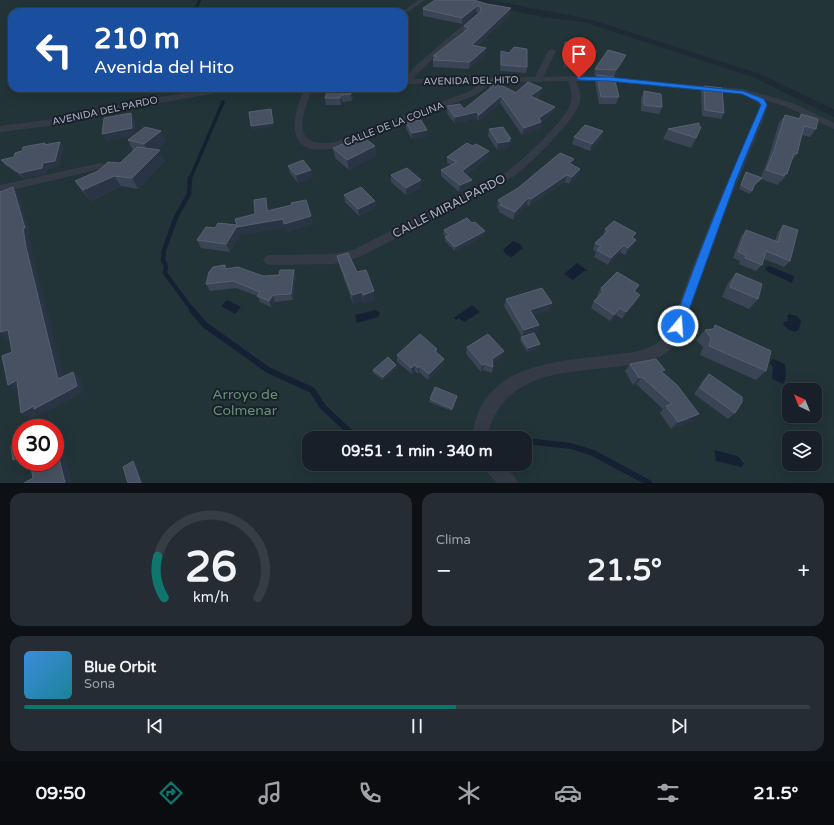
<!DOCTYPE html>
<html lang="es">
<meta charset="utf-8">
<style>
body{margin:0;font-family:"Varela Round",sans-serif;background:#252c34;color:#f1f3f6;height:100vh;display:flex;flex-direction:column;font-size:15px;white-space:nowrap}
*{box-sizing:border-box;margin:0}
p{font-size:13px;color:#9fa2a8}
.icon{flex:none;width:22px;height:22px;fill:none;stroke:currentColor;stroke-width:2;stroke-linecap:round;stroke-linejoin:round}
.map{position:relative;height:483px;overflow:hidden}
.side{display:flex;flex-direction:column;gap:10px;padding:10px;background:#0d1116;flex:1}
.side>*{flex:none}
.guide{position:absolute;left:8px;top:8px;width:400px;height:84px;border-radius:12px;box-shadow:0 4px 16px #0002,0 0 0 1px #363d45;background:#1a4fa0;color:#fff;overflow:hidden}
.needle{width:26px;rotate:317deg}
.fabs{position:absolute;left:782px;top:383px;display:grid;gap:8px}
.fabs a{display:grid;place-items:center;width:40px;height:40px;border-radius:8px;background:#181f28;box-shadow:0 4px 16px #0002,0 0 0 1px #363d45;font-size:20px}
.speed{position:absolute;left:12px;top:419px;display:flex;gap:8px;font-size:20px;font-weight:700;text-align:center}
.speed>*{display:grid;place-content:center;width:52px;height:52px;border-radius:50%;background:#181f28;box-shadow:0 4px 16px #0002,0 0 0 1px #363d45;line-height:1}
.speed .limit{border:6px solid #d22;background:#fff;color:#111}
.pin{position:absolute;display:grid;place-items:center;width:34px;height:34px;color:#fff;margin:-41px -17px;border-radius:50% 50% 50% 0;rotate:-45deg;box-shadow:0 0 4px #0007}
.pin .icon{rotate:45deg}
.me{position:absolute;width:44px;margin:-22px;rotate:18deg;stroke-linejoin:round;filter:drop-shadow(0 0 3px #0008)}
.turn{display:flex;align-items:center;gap:14px;height:84px;padding:0 20px;font-size:18px}
.turn .icon{width:52px;height:52px;stroke-width:2.5}
.turn b{display:block;font-size:28px;line-height:34px}
.big{font-size:30px;font-weight:700;line-height:1.1}
.side .card{flex:1;display:flex;flex-direction:column;justify-content:center;gap:6px;min-width:0;padding:0 14px;border-radius:12px;background:#252c34}
.side .dial{align-items:center;gap:0}
.dial svg{height:104px;overflow:visible;fill:none;stroke:#363d45;stroke-width:7;stroke-linecap:round;text-anchor:middle}
.dial text{fill:#f1f3f6;stroke:none}
.song{display:flex;align-items:center;gap:12px}
.cover{width:48px;height:48px;border-radius:6px;background:linear-gradient(135deg,hsl(210 70% 55%),hsl(190 70% 35%))}
.played{height:4px;border-radius:2px;background:linear-gradient(90deg,#0f766e 55%,#363d45 55%)}
.keys{display:flex;justify-content:space-around;direction:ltr}
.heat{display:flex;justify-content:space-between;align-items:center;font-size:22px;direction:ltr}
.side .tiles{flex:1;display:grid;gap:10px;grid-template-columns:1fr 1fr}
.card:last-child{grid-column:span 2}
.trip{position:absolute;left:302px;top:431px;width:230px;height:40px;border-radius:12px;background:#181f28;box-shadow:0 4px 16px #0002,0 0 0 1px #363d45;font-weight:700;line-height:40px;text-align:center}
.tabs{display:flex;height:64px;justify-content:space-around;align-items:center;background:#0a0c10;color:#9fa2a8}
.tabs .icon{width:28px;height:28px}
.tabs .selected{color:#0f766e}
.tabs b{font-size:18px;color:#f1f3f6}
.map>svg:first-child{display:block}
.green{fill:#223437;fill-rule:evenodd}
.water{fill:#152033}
.lines{fill:none;stroke-linecap:round;stroke-linejoin:round}
.stream-far3{stroke:#152033;stroke-width:2.5}
.stream-far2{stroke:#152033;stroke-width:3.5}
.stream-far1{stroke:#152033;stroke-width:4.5}
.stream{stroke:#152033;stroke-width:6}
.minor{fill:#343b47;fill-rule:evenodd}
.wall{fill:#3b4455}
.shaded-wall{fill:#2b3444}
.building{fill:#475161;stroke:#576071}
.route{fill:#1a73e8;stroke:#114b97}
.labels{text-anchor:middle;dominant-baseline:central;stroke-width:4;stroke-linejoin:round;paint-order:stroke}
.far-street-label{font-size:10px;fill:#aeb5c4;stroke:#19202b}
.street-label{font-size:12px;fill:#aeb5c4;stroke:#19202b}
.near-park-label{font-size:14px;fill:#669373;stroke:#19202b}
</style>
<div class="map">
<svg width="834" height="483" viewBox="0 0 834 483">
<rect width="100%" height="100%" fill="#202936"/>
<path class="green" d="M0 0H472L492 6 542 17 583 22 753 77 834 117V483H0ZM12 12H404V88H12ZM789 390H815V416H789ZM21 428H55V462H21ZM309 438H525V464H309ZM789 438H815V464H789Z
M490 0H834V109L757 73 589 19Z"/>
<path class="water" d="M513 241 520 244 523 248 512 257 507 255 503 250Z
M577 263 588 271H584L573 280 564 274Z
M769 266 794 276 792 283 768 272 765 268Z
M227 300 241 307 235 314 221 306Z
M472 305 480 312 464 322 459 318 456 320 454 318Z
M376 310 380 313 378 317 357 323 355 315Z
M789 314 797 316 801 321 799 329 795 332 789 330 783 324 784 322 788 321 787 316Z
M773 359 785 364 786 377 783 384 772 379 773 367 770 363Z
M714 450 738 456 744 464 741 467 716 461Z"/>
<g class="lines">
<path class="stream-far3" d="M194 12 200 0"/>
<path class="stream-far2" d="M190 179 223 102"/>
<path class="stream-far1" d="M190 178 189 194 176 217 164 250 163 260 166 266 165 273 193 311"/>
<path class="stream" d="M192 310 205 325 268 370 312 390 323 407 351 433 367 438
M525 441 571 446 593 453 649 483"/>
<path class="minor" d="M418 0H425L404 15V12H402Z
M475 15 477 16V18L420 71 415 76V79L535 77 548 51 552 49 556 51 543 77 576 76 590 50 594 48 598 50 584 76 743 89 793 103 834 123V129L787 107 765 100 768 105 764 118C752 149 738 179 726 210 716 237 707 263 697 290 689 311 686 337 667 352 658 359 645 362 633 364 590 373 534 366 503 403 494 414 490 424 488 438H472C480 364 553 362 610 355 625 353 644 352 657 343 663 338 668 331 672 324 677 314 679 303 683 293 690 272 699 251 707 231 723 188 744 148 760 105L755 100 742 94 591 80 576 81C578 87 582 94 580 102 577 118 528 167 513 177L360 257 333 264 269 265 265 263 263 260 265 257 269 255 333 254 353 250 505 173C520 163 568 118 571 102 573 95 570 88 568 81L491 83 476 95 340 147C287 160 288 125 305 88H313C301 116 290 149 335 142L470 91 481 83 404 84V80H407V76L414 67Z
M218 88H238L234 90 159 103 63 124 0 132V126L63 118 159 97Z
M100 163 104 164 105 166 104 168 0 193V185Z
M482 464H503L515 477 518 483H497L485 470Z"/>
</g>
<path class="wall" d="M474 0 510 14 477 46 485 54 469 69 433 67V56L463 32 464 26 479 12H476L462 24 423 16V8Z
M565 42 577 60 564 69 563 49Z
M501 51 527 67 526 73 500 71Z
M626 55 624 61 614 77 619 97 616 104H599L595 82 597 76 594 75 595 69Z
M490 80 514 93 541 94 536 98 555 107 553 113 541 122 540 128 522 135 500 103 478 121 477 118 454 123 447 113V106L464 109 490 88 489 87Z
M704 86 724 113 721 119 702 116 701 92Z
M354 88 352 101 342 102 341 105H326L325 98Z
M644 91 662 107 659 114 641 111V98Z
M801 114 816 129 810 137 802 135 797 154 791 162 787 174 781 182 780 181 778 185 761 179 754 187 752 191 750 194 739 189 744 176 746 172 761 177 768 159 779 123 785 115 798 119Z
M135 119V135L161 131 166 141 155 150 165 161 138 189 121 186 91 201 82 191 75 181 120 163 133 151 128 140 135 135 106 141Z
M406 122 427 130V137L412 139 406 129Z
M699 126 696 138 691 148 663 139 668 129Z
M489 129 511 139 510 146H509L508 148 497 150 488 136Z
M603 131 601 138 590 151 572 144 574 137Z
M60 142 63 147 59 166 47 169 46 173 24 178 5 165 1 160 14 157 22 151 46 145Z
M375 146 376 156 349 170 335 158 333 148Z
M447 157H488L466 175 471 186 459 192 441 176V170L451 165 447 163Z
M574 159 572 165 580 169 578 176 569 184 565 182 529 206 527 205 513 220 499 212V209L497 208 498 200Z
M288 166 313 177 298 183 290 173Z
M391 175 421 188 406 195 391 182Z
M344 195 375 201 376 208 359 216 345 202Z
M268 206 269 211 313 224 287 232 285 227 240 235V234L230 252 201 248 197 240 215 228 237 225Z
M783 225 790 261 784 267 764 259 762 265 756 271 739 264 740 261 733 258 741 236 746 230 775 241 778 232Z
M605 229 636 233 633 238 636 240 632 247 625 255 620 252 608 265 594 257 596 252 593 250 595 243 603 236Z
M444 230 485 235 455 251 445 241V237H446L443 234Z
M337 256 357 272 375 300 364 303 363 301 353 304 339 265Z
M225 265 227 269 263 276H296L293 300 275 302 271 307 260 302 258 296 236 288 210 291 206 284Z
M736 273 758 299 749 309 722 297 728 283Z
M639 285 635 292 636 302 622 319 616 315 610 321 591 308 594 301 598 297 597 295 601 288Z
M506 299 552 303 549 310 533 315 539 325 537 332 534 333 540 344 539 348 527 352 520 340 522 337 504 306Z
M715 325 766 371 756 380 700 355 703 347 696 340 705 330H712Z
M467 347 504 351 502 357 493 363V367L492 373 483 370 481 372 466 354Z
M437 349V353L444 359 443 365 428 380 419 372 418 374 415 371 412 374 397 362V355Z
M630 364 663 373 692 421 671 429 660 413 663 409 636 384 633 385 625 371Z
M396 365 397 368 383 380 373 373V370Z
M709 374 735 413 728 419 694 394 703 380Z
M457 396V399L452 411 429 402 430 399Z"/>
<path class="shaded-wall" d="M477 6 476 12 462 24V18Z
M511 8 510 14 471 51 472 45Z
M486 48 485 54 469 69 470 62Z
M579 52 577 60 564 69 566 62Z
M626 55 624 61 614 77 616 70Z
M352 88H354L352 101 351 94Z
M542 88 541 94 529 102 530 96Z
M341 95 342 102 341 105 340 98Z
M501 96 500 103 478 121 479 115Z
M555 107 553 113 541 122 540 128 522 135 524 128 539 118Z
M271 109 274 126 252 130 251 126Z
M477 112V118L454 123 455 117Z
M131 113 135 119V135L106 141 102 134Z
M427 130V137L412 139V133Z
M161 131 166 141 149 154 144 144Z
M603 131 601 138 590 151 592 144Z
M508 139H511L510 146H509L508 148 497 150 498 143Z
M60 142 63 147 59 166 47 169 46 173 24 178 20 173 43 163Z
M375 146 376 156 349 170 347 160Z
M160 150 165 161 138 189 132 178Z
M489 151 488 157 462 178V171Z
M574 159 572 166 569 163Z
M580 169 578 176 569 184 572 177Z
M311 170 313 177 298 183 296 175Z
M567 175 565 182 529 206 531 199Z
M114 176 121 186 91 201 83 190Z
M762 178 752 188 754 185Z
M421 180V188L406 195V188Z
M472 180 471 186 459 192 460 185Z
M13 187 19 195 31 235 29 236 33 254 66 385 58 379 26 247 23 228Z
M266 198 268 206 269 219 267 211Z
M528 198 527 205 513 220 515 212Z
M375 201 376 208 359 216 358 209Z
M311 216 313 224 287 232 285 227 240 235V234L230 252 226 244 237 226Z
M485 231V235L455 251V247Z
M636 240 632 247 625 255 628 248Z
M624 245 620 252 608 265 611 258Z
M294 270 296 276 293 300 291 294Z
M374 291 375 300 364 303 363 295Z
M362 292 363 301 353 304 352 295Z
M273 295 275 302 271 307 269 301Z
M640 295 636 302 622 319 626 312Z
M552 303 549 310 528 317 530 310Z
M620 308 616 315 610 321 614 315Z
M539 325 537 332 522 337 524 330Z
M8 330 16 336 8 339 0 333V332Z
M540 344 539 348 527 352 528 348Z
M504 351 502 357 490 365 492 359Z
M444 359 443 365 428 380 429 374Z
M484 364 483 370 481 372 482 365Z
M396 365 397 368 383 380V377Z
M415 365V371L412 374 411 368Z
M419 366V372L418 374V368Z
M73 372 80 378 84 392 43 414 41 413 30 419 21 413Z
M642 377 636 384 633 385 639 378Z
M17 380 25 386 16 391 8 385Z
M457 396V399L452 411V409Z
M699 414 692 421 671 429 678 422Z
M51 424 59 430 72 483H65L55 441V428H52Z
M21 456V462H29L23 465 13 460Z
M133 461 136 463 143 483H141Z"/>
<path class="building" d="M435 0H474L487 4 511 8 472 45 486 48 470 62 433 60 437 56H433L469 28 464 26 481 11 480 6H477L462 18 423 9 425 8H423Z
M565 42 578 43 579 52 566 62Z
M514 47 527 49V67L501 65V51L509 53Z
M608 50 626 55 616 70 595 69Z
M597 75 614 77 619 97H601Z
M490 80 515 92 514 94 528 82 542 88 530 96 555 107 539 118 541 122 524 128 501 96 479 115 477 112 455 117 447 106 460 104 464 109 493 86Z
M704 86 722 88 724 113 705 110Z
M328 88H352L351 94 341 95 340 98H325Z
M644 91 661 94 662 107 644 105Z
M271 109 273 123 251 126 249 112Z
M131 113 132 128 102 134 104 118Z
M801 114 818 119 816 129 804 126 797 154 794 153 787 174 785 173 784 176 766 170 774 151 785 115 800 119Z
M421 120 427 130 412 133 406 122Z
M699 123V126L701 127 696 138 668 129Z
M585 125 603 131 592 144 574 137Z
M145 127 161 131 144 144 128 140Z
M503 127 511 139H508L510 141 498 143 489 129Z
M362 136 375 146 347 160 333 148Z
M60 142 55 161 43 163 42 168 20 173 1 160 14 157 15 153 22 151 23 147 45 143 44 145Z
M467 143 473 146 476 144 489 151 462 171 472 180 460 185 441 170 457 162 447 157Z
M137 147 160 150 132 178 114 176 83 190 75 181 98 171 108 162 120 163Z
M560 153 574 159 569 163 580 169 572 177 567 175 531 199 528 198 515 212 500 205 502 203 498 200 518 188Z
M303 160 311 170 296 175 288 166Z
M407 168 421 180 406 188 391 175Z
M746 172 762 178 754 185 752 191 741 185Z
M13 187 25 228H23L26 247 58 379 73 372 77 386 34 409V406L21 413 17 380 8 385 2 356 12 352 8 330 0 332V192Z
M361 187 375 201 358 209 344 195Z
M266 198 267 211 292 205 291 203 306 200 311 216 284 224 283 219 237 227V226L226 244 197 240 206 227 215 228 218 223 237 225 235 219 255 214 254 200Z
M467 218 472 223 475 222 485 231 455 247 445 237 449 235 444 230Z
M614 221 636 233 632 237 636 240 628 248 624 245 611 258 597 250 601 246 595 243 608 231 605 229Z
M783 225 798 230 790 261 766 251 762 265 745 258 746 255 738 252 746 230 778 242Z
M348 253 357 272 366 270 374 291 363 295 362 292 352 295 337 256Z
M225 265V269L238 267 263 276 279 275 280 270H294L291 294 273 295 269 301 257 296 260 292 233 281 206 284 209 272 213 267Z
M617 272 639 285 634 291 640 295 626 312 620 308 614 315 594 301 603 292 601 288Z
M736 273 762 284 758 299 730 287Z
M542 288 552 303 530 310 539 325 524 330 506 299Z
M715 325 771 351 766 371 709 346 711 338 705 330 714 329Z
M534 333 540 344 528 348 521 337Z
M420 334 437 349 435 351 444 359 429 374 419 366 418 368 415 365 411 368 397 355Z
M488 334 504 351 492 359 493 367 484 364 482 365 467 347Z
M388 357 396 365 383 377 373 370Z
M656 359 665 370 661 371 677 385 699 414 678 422 666 406 672 404 642 377 639 378 630 364Z
M709 374 742 397V402L735 413 700 388Z
M435 387 457 396 452 409 430 399Z
M51 424 52 428H44Z
M21 441V456L13 460 11 446Z
M55 441 65 483H24L33 478 30 462H55Z
M133 461 141 483H128L123 467Z"/>
<path class="route" d="M577 77H609L743 91 764 99 767 105 736 180 682 329 678 331 674 329 673 326C699 251 729 178 761 105L759 102 742 94 609 81 579 80 576 78Z"/>
<g class="labels">
<g class="far-street-label">
<text transform="translate(471 81) rotate(-1)">AVENIDA DEL HITO</text>
<text transform="translate(105 111) rotate(-12)">AVENIDA DEL PARDO</text>
<text transform="translate(394 124) rotate(-21)">CALLE DE LA COLINA</text>
</g>
<g class="street-label">
<text transform="translate(449 206) rotate(-27)">CALLE MIRALPARDO</text>
</g>
<g class="near-park-label">
<text x="245" y="394">Arroyo de<tspan x="245" dy="16">Colmenar</tspan></text>
</g>
</g>
</svg>
<div class="fabs">
<a><svg class="needle" viewBox="-14 -14 28 28"><path d="M0-13l5 13h-10z" fill="#e53935"/><path d="M0 13l5-13h-10z" fill="#9fa2a8"/></svg></a>
<a><svg class="icon" aria-label="layers" viewBox="0 0 24 24"><path d="M12 4l9 5-9 5-9-5zM3 14l9 5 9-5"/></svg></a>
</div>
<div class="speed"><div class="limit">30</div></div>
<div class="pin" style="left:579px;top:78px;background:#d93025"><svg class="icon" aria-label="arrive" viewBox="0 0 24 24"><path d="M6 21V4h12l-3 4 3 4H6"/></svg></div>
<svg class="me" style="left:678px;top:326px" viewBox="-20 -20 40 40"><circle r="17" fill="#1a73e8" stroke="#fff" stroke-width="3"/><path d="M0-11L8 9 0 5-8 9z" fill="#fff"/></svg>
<div class="trip">09:51 · 1 min · 340 m</div>
<div class="guide">
<div class="turn"><svg class="icon" aria-label="left" viewBox="0 0 24 24"><path d="M17 20v-9H6M10 6l-5 5 5 5"/></svg><div><b>210 m</b>Avenida del Hito</div></div>
</div>
</div>
<section class="side">
<div class="tiles">
<div class="card dial"><svg viewBox="0 0 100 80">
<path d="M14 69A42 42 0 1 1 86 69"/>
<path d="M14 69A42 42 0 0 1 9 37" stroke="#0f766e"/>
<text x="50" y="56" font-size="32" font-weight="700">26</text>
<text x="50" y="72" font-size="11">km/h</text>
</svg></div>
<div class="card"><p>Clima</p>
<div class="heat"><a>−</a><b class="big">21.5°</b><a>+</a></div>
</div>
<div class="card">
<div class="song"><i class="cover"></i><div><b>Blue Orbit</b><p>Sona</p></div></div>
<div class="played"></div>
<div class="keys"><svg class="icon" aria-label="previous" viewBox="0 0 24 24"><path d="M18 5L8 12l10 7zM5 5v14"/></svg><svg class="icon" aria-label="pause" viewBox="0 0 24 24"><path d="M8 5v14M16 5v14"/></svg><svg class="icon" aria-label="next" viewBox="0 0 24 24"><path d="M6 5l10 7-10 7zM19 5v14"/></svg></div>
</div>
</div>
</section>
<nav class="tabs">
<b>09:50</b>
<svg class="icon selected" aria-label="directions" viewBox="0 0 24 24"><path d="M12 3l9 9-9 9-9-9zM9 14v-3h6M13 9l2 2-2 2"/></svg>
<svg class="icon" aria-label="music" viewBox="0 0 24 24"><path d="M9 18V5l10-2v13"/><circle cx="6" cy="18" r="3"/><circle cx="16" cy="16" r="3"/></svg>
<svg class="icon" aria-label="phone" viewBox="0 0 24 24"><path d="M5 4h4l2 5-3 2q2 4 5 5l2-3 5 2v4C11 20 4 13 5 4z"/></svg>
<svg class="icon" aria-label="climate" viewBox="0 0 24 24"><path d="M12 3v18M4 7l16 10M4 17L20 7"/></svg>
<svg class="icon" aria-label="car" viewBox="0 0 24 24"><path d="M5 17H2v-5l4-1 3-4h7l3 4 3 1v5h-3M9 17h6M6 11h13"/><circle cx="7" cy="17" r="2"/><circle cx="17" cy="17" r="2"/></svg>
<svg class="icon" aria-label="filters" viewBox="0 0 24 24"><path d="M4 7h16M4 17h16"/><circle cx="9" cy="7" r="2"/><circle cx="15" cy="17" r="2"/></svg>
<b>21.5°</b>
</nav>
